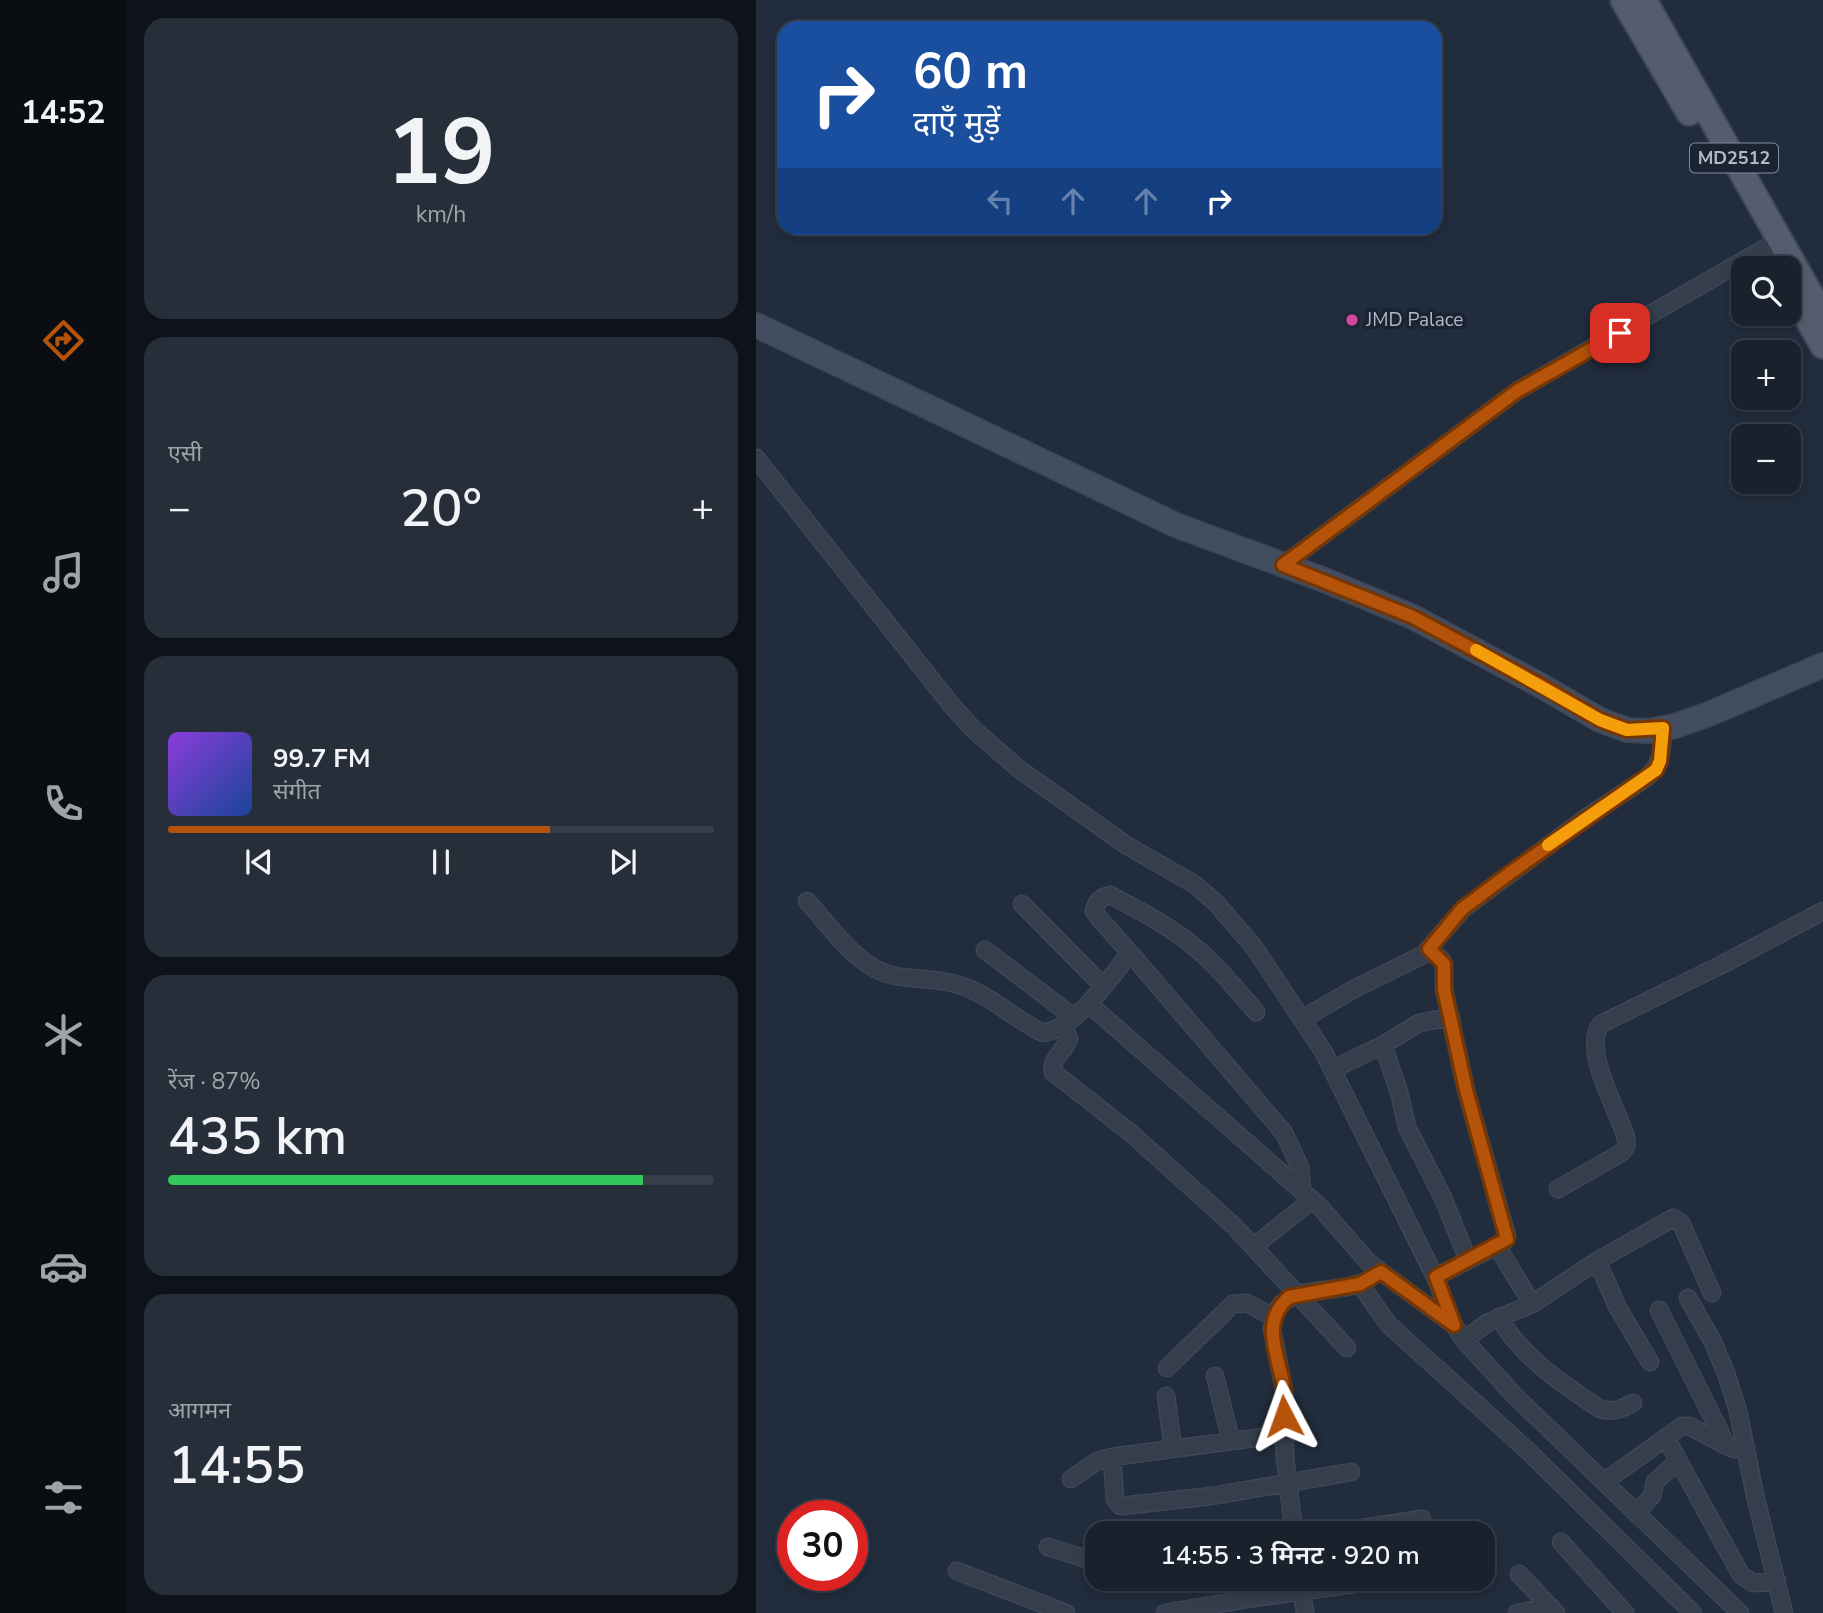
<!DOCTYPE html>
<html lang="hi">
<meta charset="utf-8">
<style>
body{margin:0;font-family:"Nunito Sans","Noto Sans Devanagari",sans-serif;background:#262e39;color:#f1f3f6;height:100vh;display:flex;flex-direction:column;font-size:26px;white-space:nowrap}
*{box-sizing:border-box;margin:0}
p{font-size:23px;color:#9fa3aa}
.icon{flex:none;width:38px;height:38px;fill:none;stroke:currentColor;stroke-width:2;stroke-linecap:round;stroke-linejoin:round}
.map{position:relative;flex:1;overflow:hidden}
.sheet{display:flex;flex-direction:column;gap:18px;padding:18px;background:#0e1219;width:630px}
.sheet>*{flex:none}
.guide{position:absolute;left:21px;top:21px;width:665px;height:214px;border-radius:21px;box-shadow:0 4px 10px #0003,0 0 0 2px #373e49;background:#1a4fa0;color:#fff;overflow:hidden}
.tools{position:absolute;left:975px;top:256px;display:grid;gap:14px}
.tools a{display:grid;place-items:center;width:70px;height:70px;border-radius:14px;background:#19212d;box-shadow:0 4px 10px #0003,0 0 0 2px #373e49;font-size:35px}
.speed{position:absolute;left:21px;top:1500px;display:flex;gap:14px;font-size:35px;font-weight:700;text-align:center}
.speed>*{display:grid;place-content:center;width:91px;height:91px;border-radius:50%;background:#19212d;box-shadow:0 4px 10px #0003,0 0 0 2px #373e49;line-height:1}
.speed .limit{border:10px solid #d22;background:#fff;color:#111}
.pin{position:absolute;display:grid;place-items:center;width:60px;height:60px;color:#fff;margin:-30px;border-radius:14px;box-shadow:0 4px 10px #0006}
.me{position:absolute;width:77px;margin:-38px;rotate:356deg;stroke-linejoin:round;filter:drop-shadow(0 0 5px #0008)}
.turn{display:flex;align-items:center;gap:24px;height:147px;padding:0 21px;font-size:32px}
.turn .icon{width:91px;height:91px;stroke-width:2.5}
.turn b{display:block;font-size:49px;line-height:60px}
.lanes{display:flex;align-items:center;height:66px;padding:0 21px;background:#0003;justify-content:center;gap:35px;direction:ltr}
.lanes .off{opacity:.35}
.big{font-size:52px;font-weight:600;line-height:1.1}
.sheet .widget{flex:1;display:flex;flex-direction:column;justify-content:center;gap:10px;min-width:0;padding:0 24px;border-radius:21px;background:#262e39}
.sheet .dial{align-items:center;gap:0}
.dial b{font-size:91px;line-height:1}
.song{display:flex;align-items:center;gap:21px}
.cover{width:84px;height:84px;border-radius:10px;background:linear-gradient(135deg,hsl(270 70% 55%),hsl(220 70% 35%))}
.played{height:7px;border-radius:4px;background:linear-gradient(90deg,#b45309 70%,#373e49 70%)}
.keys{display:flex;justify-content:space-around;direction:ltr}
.heat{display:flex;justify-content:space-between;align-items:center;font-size:38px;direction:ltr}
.charge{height:10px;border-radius:5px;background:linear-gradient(90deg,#34c759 87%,#373e49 0)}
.trip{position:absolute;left:329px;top:1521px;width:410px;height:70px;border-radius:21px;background:#19212d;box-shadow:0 4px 10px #0003,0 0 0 2px #373e49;font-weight:600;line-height:70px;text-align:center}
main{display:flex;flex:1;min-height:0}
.tab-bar{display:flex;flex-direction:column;width:126px;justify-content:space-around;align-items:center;background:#0a0d12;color:#9fa3aa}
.tab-bar .icon{width:49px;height:49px}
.tab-bar .selected{color:#b45309}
.tab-bar b{font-size:32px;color:#f1f3f6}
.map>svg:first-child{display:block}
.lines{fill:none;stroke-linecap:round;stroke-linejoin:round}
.street-casing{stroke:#3e4755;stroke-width:19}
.secondary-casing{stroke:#3e4755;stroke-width:26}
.primary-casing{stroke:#3e4755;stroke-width:28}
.street{stroke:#353e4c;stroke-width:16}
.secondary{stroke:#434d60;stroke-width:23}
.primary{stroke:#535d6d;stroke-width:24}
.route-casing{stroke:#753606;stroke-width:18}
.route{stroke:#b45309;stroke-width:12}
.slow{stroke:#f59e0b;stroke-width:12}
.hotel-dot{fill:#d1479c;stroke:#1a2331;stroke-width:2.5}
.labels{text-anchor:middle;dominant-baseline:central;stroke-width:7;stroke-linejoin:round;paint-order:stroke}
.shield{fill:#1a2331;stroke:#838c9b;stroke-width:2}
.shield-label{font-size:18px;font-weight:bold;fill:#b0b9c8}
.poi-label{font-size:19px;fill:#b0b9c8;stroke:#1a2331;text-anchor:start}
</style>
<main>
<nav class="tab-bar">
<b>14:52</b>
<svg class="icon selected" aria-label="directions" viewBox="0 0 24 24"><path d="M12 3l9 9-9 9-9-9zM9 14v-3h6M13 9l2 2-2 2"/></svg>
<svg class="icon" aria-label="music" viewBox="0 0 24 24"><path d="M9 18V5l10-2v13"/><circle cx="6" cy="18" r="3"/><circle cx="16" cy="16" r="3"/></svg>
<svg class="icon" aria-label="phone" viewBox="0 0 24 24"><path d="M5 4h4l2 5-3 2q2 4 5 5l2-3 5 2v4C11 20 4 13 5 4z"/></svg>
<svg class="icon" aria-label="climate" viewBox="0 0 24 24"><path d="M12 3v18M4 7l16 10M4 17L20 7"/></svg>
<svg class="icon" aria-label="car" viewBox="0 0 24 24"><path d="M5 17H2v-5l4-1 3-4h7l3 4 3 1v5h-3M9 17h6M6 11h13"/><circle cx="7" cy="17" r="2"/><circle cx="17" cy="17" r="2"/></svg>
<svg class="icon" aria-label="filters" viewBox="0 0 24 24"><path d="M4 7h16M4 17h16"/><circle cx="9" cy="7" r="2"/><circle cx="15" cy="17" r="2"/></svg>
</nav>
<section class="sheet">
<div class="widget dial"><b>19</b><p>km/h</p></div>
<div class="widget"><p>एसी</p>
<div class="heat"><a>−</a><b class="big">20°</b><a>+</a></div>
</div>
<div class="widget">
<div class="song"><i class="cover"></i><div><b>99.7 FM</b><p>संगीत</p></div></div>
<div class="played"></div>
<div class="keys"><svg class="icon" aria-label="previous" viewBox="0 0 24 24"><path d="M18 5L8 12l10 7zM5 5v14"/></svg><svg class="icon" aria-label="pause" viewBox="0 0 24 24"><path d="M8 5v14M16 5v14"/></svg><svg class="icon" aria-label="next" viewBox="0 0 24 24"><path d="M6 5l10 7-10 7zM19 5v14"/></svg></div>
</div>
<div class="widget"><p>रेंज · 87%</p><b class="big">435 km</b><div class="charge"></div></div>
<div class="widget"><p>आगमन</p><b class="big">14:55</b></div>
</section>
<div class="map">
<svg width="1067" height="1613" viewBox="0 0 1067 1613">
<rect width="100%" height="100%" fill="#212c3c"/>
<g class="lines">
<g class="street-casing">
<path id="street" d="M0 458 197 707 217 729 263 769 370 845 438 884 459 902 498 947 567 1051 679 1277 698 1325 708 1340 758 1395 984 1613
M527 565 761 391 1011 247
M51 901C76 928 102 969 139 976 160 980 183 978 203 985 233 994 258 1019 287 1033 321 1027 353 979 374 953
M266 904 347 986
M673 949 686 960 688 965V989L710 1090 751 1236 748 1242 741 1246 679 1277
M229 950 316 1016
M333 1004 563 1206 613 1263 698 1325
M500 1012C479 988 459 963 435 944 410 924 382 910 354 895 345 897 340 901 338 911L343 918 382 962 528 1133 544 1167 546 1192
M548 1018 598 989 667 955 707 909 828 819 890 778C907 764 906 749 907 728
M306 1025 313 1038C310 1051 294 1058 297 1072L376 1134 478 1226 591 1348
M627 1045 643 1092 651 1127 687 1198 712 1260
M577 1069 627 1045 663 1023 695 1017
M802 1189 858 1157C863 1154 868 1152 870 1146 872 1137 866 1127 863 1119 854 1096 828 1046 845 1024L969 963 1067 911
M741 1246 776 1304
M497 1247 556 1200
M841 1261 862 1308 894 1362
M604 1284 632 1324 772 1451 937 1613
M932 1298 957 1342 970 1373 982 1411 999 1495 1028 1613
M903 1310 971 1446
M743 1317C765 1357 807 1384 844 1409 857 1413 865 1409 877 1403
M708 1340 731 1323 776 1304 841 1261 917 1218 925 1223 956 1293
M411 1368 477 1304 491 1303 517 1317
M459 1376 475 1441
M410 1396 417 1448
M910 1438 985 1575 997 1583 1021 1581
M356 1457 359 1499 365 1506 456 1496 595 1472
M315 1479 341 1461 356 1457 529 1434
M848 1482 926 1426H933L971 1446 978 1449 990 1447
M880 1513 896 1496 899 1482 922 1461
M538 1533 529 1458 528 1390 516 1329 517 1317 525 1304 539 1294 591 1287 611 1281
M574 1533 666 1519
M805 1542 869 1613
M292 1547 341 1562
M201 1571 310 1613
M763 1574 800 1613
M544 1578 549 1613
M409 1613 497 1598 641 1578
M761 1613 795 1607"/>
</g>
<g class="secondary-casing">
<path id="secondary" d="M0 325 422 526 571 581 657 617 784 685 844 720 871 730 894 731 919 726 953 714 1067 665"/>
</g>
<g class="primary-casing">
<path id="primary" d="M867 0 933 113
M888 0 1067 316
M1043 304 1067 346"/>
</g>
<use href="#street" class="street"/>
<use href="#secondary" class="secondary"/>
<use href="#primary" class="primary"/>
</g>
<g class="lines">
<g class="route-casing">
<path id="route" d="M528 1416C528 1407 529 1398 528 1389 523 1356 503 1323 533 1297L604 1284 625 1272 698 1325 680 1277 751 1239 710 1090 688 989V964L673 949 706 909 754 873 900 770 904 761 907 728 871 730 844 720 784 685 657 617 527 565 761 391 864 333"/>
</g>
<use href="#route" class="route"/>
<path class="slow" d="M720 650 844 720 871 730 907 728 904 761 900 770 792 845"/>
</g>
<circle class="hotel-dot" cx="596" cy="320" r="7"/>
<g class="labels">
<rect class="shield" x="934" y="143.5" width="88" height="29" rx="5"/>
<g class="shield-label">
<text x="978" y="158">MD2512</text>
</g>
<g class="poi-label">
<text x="610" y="320">JMD Palace</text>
</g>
</g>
</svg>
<div class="tools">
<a><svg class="icon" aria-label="search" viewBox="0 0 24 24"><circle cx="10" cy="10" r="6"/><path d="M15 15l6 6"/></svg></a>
<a>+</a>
<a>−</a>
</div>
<div class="speed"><div class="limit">30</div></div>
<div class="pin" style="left:864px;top:333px;background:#d93025"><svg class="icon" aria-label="arrive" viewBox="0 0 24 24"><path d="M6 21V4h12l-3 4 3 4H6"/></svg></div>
<svg class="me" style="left:528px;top:1416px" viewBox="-20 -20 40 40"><path d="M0-17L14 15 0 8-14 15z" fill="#b45309" stroke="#fff" stroke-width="4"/></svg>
<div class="trip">14:55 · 3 मिनट · 920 m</div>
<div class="guide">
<div class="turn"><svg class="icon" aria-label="right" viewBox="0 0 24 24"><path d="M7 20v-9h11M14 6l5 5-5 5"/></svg><div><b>60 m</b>दाएँ मुड़ें</div></div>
<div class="lanes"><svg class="icon off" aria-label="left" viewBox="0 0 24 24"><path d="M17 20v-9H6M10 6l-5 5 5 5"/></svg><svg class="icon off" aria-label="ahead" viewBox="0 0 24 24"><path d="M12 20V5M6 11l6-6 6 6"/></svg><svg class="icon off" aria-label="ahead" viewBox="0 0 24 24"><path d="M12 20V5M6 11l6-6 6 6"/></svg><svg class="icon" aria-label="right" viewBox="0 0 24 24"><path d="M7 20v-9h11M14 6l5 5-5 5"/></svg></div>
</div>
</div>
</main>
